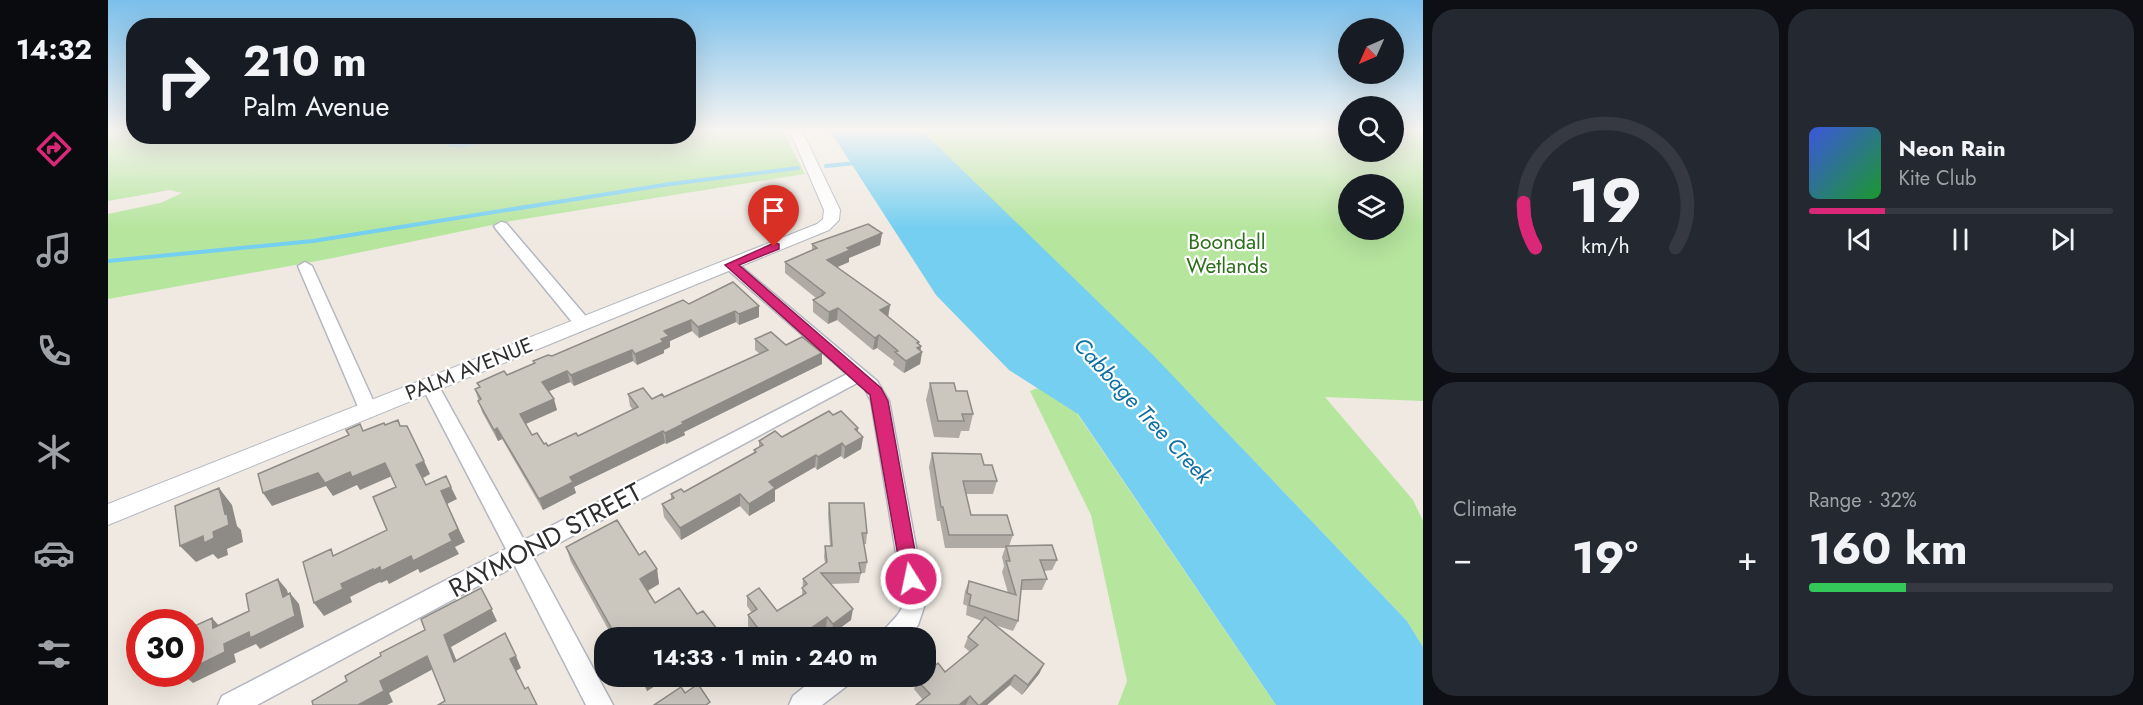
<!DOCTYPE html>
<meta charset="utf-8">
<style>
body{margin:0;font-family:Jost,sans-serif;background:#242831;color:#f1f3f6;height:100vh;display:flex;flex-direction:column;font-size:22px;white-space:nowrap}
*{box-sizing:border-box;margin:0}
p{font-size:20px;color:#9ea1a6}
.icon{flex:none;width:33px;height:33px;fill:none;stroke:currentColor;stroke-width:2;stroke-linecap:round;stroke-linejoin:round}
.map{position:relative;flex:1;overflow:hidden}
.panel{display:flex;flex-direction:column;gap:9px;padding:9px;background:#0d0f14;width:720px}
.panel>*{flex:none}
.hud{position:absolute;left:18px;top:18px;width:570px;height:126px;border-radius:24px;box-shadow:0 6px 24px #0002;background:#171b24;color:#f1f3f6;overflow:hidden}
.needle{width:39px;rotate:225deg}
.tools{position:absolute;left:1230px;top:18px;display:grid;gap:12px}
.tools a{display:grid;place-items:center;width:66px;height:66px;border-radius:50%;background:#171b24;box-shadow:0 6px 24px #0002;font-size:30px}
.speed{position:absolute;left:18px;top:609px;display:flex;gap:12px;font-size:30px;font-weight:700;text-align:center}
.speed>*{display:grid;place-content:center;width:78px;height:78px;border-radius:50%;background:#171b24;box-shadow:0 6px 24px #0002;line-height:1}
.speed .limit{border:9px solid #d22;background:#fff;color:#111}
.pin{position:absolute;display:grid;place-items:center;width:51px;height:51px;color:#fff;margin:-62px -26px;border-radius:50% 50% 50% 0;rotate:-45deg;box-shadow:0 0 6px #0007}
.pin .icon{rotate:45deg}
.me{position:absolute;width:66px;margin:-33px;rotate:350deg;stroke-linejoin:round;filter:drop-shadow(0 0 4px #0008)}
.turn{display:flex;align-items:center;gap:21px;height:126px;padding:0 18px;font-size:27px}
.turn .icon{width:78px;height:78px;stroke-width:2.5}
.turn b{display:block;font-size:42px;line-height:51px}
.big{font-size:45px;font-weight:700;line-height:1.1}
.panel .card{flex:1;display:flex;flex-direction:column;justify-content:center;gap:9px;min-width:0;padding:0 21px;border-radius:24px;background:#242831}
.panel .dial{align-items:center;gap:0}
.dial svg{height:156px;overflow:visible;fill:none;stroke:#363941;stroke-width:7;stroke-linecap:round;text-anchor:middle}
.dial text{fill:#f1f3f6;stroke:none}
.song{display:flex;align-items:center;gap:18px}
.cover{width:72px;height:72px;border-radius:9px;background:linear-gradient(135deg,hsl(230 70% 55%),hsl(130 70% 35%))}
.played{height:6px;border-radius:3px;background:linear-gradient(90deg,#db2777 25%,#363941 25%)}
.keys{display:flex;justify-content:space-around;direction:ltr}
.heat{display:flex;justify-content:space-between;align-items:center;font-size:33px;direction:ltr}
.charge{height:9px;border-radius:4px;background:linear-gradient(90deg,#34c759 32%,#363941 0)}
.panel .tiles{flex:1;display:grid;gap:9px;grid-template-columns:repeat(2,1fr)}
.trip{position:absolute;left:486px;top:627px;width:342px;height:60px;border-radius:24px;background:#171b24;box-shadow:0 6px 24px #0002;font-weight:700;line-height:60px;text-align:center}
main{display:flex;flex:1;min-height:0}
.tabs{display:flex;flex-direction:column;width:108px;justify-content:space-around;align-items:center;background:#090b0e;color:#9ea1a6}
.tabs .icon{width:42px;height:42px}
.tabs .active{color:#db2777}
.tabs b{font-size:27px;color:#f1f3f6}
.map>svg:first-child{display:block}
.green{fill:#b6e59e;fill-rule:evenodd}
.water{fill:#75cff0}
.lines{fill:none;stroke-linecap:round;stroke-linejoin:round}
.stream{stroke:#75cff0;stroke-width:4}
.minor-casing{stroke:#b4b7c1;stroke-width:3}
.tertiary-casing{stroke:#b4b7c1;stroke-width:2}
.minor{fill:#fff;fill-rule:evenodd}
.tertiary{fill:#fff;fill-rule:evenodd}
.wall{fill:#afaba4}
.shaded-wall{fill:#8e8b86}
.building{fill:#cbc7bf;stroke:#8e8b86;stroke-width:1.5}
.route{fill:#db2777;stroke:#8e194d;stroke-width:1.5}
.labels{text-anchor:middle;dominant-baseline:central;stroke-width:4.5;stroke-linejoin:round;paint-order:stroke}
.park-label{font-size:21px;fill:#2c6e1b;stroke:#fff}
.street-label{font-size:21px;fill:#2e2e2e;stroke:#fff}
.water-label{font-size:22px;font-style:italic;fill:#0d6fa3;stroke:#fff}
.near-street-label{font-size:26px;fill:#2e2e2e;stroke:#fff}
</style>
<main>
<nav class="tabs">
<b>14:32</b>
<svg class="icon active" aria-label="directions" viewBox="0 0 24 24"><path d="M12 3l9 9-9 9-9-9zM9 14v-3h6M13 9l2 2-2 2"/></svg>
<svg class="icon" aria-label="music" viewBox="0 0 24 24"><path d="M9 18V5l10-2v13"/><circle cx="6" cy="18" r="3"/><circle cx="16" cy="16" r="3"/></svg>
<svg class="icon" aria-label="phone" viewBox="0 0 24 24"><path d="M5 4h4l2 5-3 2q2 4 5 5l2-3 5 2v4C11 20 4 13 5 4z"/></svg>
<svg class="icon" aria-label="climate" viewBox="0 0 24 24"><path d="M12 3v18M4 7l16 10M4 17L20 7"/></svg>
<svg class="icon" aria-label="car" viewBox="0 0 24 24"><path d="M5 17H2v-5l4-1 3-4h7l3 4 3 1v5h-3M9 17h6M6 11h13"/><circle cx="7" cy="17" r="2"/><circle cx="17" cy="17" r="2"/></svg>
<svg class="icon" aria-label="filters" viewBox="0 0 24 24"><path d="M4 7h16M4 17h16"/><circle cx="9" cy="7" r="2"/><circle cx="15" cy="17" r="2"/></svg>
</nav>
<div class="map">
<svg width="1315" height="705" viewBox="0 0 1315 705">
<rect width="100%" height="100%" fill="#efe9e1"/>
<path class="green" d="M0 129H25L26 136H580L581 129H674L697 174 403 221 220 259 0 299V214L52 203 74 193 62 190 0 201Z
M812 129H1240V152H1286V129H1315V401L1217 397 1305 500 1315 521V647L1299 621 1086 398ZM1240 184H1286V230H1240Z
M930 388 968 412 1168 705H1010L1019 681 983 515 922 391Z"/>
<path class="water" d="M721 129H812L1045 355 1299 621 1315 647V705H1168L970 414 901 370 828 295Z
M351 136H455V137L384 141 352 148 339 146Z"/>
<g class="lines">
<path class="stream" d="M718 166 748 163
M0 261 205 241 562 184 690 168"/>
<g class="minor-casing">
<path id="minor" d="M393 222 398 223 481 320 483 324 481 328H469L388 229 386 226Z
M623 261 628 262 769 381 781 401 818 601 810 625 801 638H771C778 623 793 618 796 601L763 401 757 389 749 383 425 557 505 705H478L407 566 149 705H110L114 696 398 549 313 385 316 381H328L416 540 739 374 618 268 616 265 618 262Z
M197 262 204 266 269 409 266 414 260 416 254 414 251 409 190 266Z
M710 676H743L740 685 714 705H681L685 696Z"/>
</g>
<g class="tertiary-casing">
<path id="tertiary" d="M681 129H693L732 210 731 220 721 230 0 525V504L709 224 715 219 716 210Z"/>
</g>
<use href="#minor" class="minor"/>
<use href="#tertiary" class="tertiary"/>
</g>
<path class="wall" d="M774 233 772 245 741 258V262L729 267 782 305 780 317 813 346 812 351 814 352 812 364 796 373 785 365 786 361 769 348 765 350 729 320 720 324 705 312V300L708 298 677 273V262L704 250V244Z
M625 282 651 317 631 325 628 322 591 338 584 331 562 341V347L556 350V353L529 365 525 361 466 386 462 382 440 391 449 410 418 424 424 435 440 446 470 436 525 410 522 406 520 394 544 399 556 397 652 354 647 350V339L678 345 714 364 576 432 577 435 558 444 557 443 466 487 468 493 435 510 394 439 390 441 374 412 367 389 371 387 369 383 399 375 426 364 425 361 444 356 581 304Z
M822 383 848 391 865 414 861 431H853L851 438 826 437 818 400Z
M725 415 750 428V432L755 437 753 449 736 459 733 456 709 470 707 467 667 490V501L641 516 632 506 573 540 556 517 554 504 563 499V494L576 492 646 453V450L651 447V441L674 437Z
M824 453 876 465 889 481 885 494H858L863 515 905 535 901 546 949 560 944 570 936 571 939 579 934 590H913L910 621 905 631 887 625 936 664 931 674 914 695 902 685 879 705H808L815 700 806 689 809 680 837 672 862 652 856 647 860 637 874 621 858 615 859 606 855 604 857 591 861 581 900 593 894 572 896 566 894 557 897 548H837L832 521H829L821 467Z
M721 503 759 533 758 544H756L759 562 757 573H753L751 583 722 584 743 620 724 634 718 627 703 638H646V634L640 626V615L644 613 639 606V596L669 611 694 596 695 579 717 563 716 557 717 546H722L720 514Z
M458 547 531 555 549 569 551 584 540 591 547 603 589 614 616 638H505L463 562Z
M528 676H563L539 691 532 678 530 679Z"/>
<path class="shaded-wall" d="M774 233 772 245 741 258V262L718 272 719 260 739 248Z
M782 305 780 317 772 310Z
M651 306V317L631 325V314Z
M730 308 729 320 720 324 721 312Z
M627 311 628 322 591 338 590 327Z
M583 320 584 331 562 341V347L556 350V353L529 365 527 354 553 339 556 331Z
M771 335 769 348 765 350 767 338Z
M811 342 810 347 813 346 812 354 814 352 812 364 796 373 798 361 809 343Z
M524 350 525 361 466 386 463 375Z
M714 353V364L576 432 577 435 558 444 557 433 574 422Z
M459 371 462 382 437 393 434 382Z
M446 399 449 410 415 425 412 414Z
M389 428 394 439 390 441 386 430Z
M750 428 749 440 755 437 753 449 736 459 737 447 747 429Z
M555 431 557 443 466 487 468 493 435 510 431 499 462 477Z
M734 443 733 456 709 470 710 457Z
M708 455 707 467 667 490V501L641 516V504L661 482Z
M316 461 322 474 315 478 308 465Z
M277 463 284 476 252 490 249 485 225 496 218 486 164 506 155 493 210 473 242 472Z
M343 487 349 499 339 504 357 542 347 547 351 554 312 573 310 569 281 584 279 580 273 583 272 582 242 597 244 602 216 616 206 603 233 584 341 534 333 491Z
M111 488 124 505 129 526 133 530 135 542 119 549 120 555 110 559 105 554 88 562 72 546 105 532 117 514Z
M632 494V506L573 540 572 528Z
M549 569 551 584 535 593 532 579Z
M170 579 179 590 184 607 175 597Z
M373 588 389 621 343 647 354 674 346 662 336 635Z
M182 593 191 604 196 627 152 649 148 644 126 654 128 662 85 683 74 674H82V669Z
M745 609 743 620 724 634 725 624Z
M719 617 718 627 703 638H689Z
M104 618 114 629 105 628Z
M319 656 327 668 281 693 285 702 279 705H250L272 681Z
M408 656 413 668 408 671 402 659Z
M936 664 931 674 914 695 920 685Z
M907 675 902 685 879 705H872Z
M538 676H563L539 691 536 678Z
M591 676H600L592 682Z
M862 696 858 705H851Z"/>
<path class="building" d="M760 224 774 233 739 248 742 250 719 260 782 305 772 310 811 342 809 343 813 346 809 348 814 352 798 361 787 352 790 351 771 335 767 338 730 308 721 312 705 300 715 295 714 294 717 293 677 262 709 248 704 244Z
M625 282 651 306 631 314 627 311 590 327 583 320 556 331 561 336 553 339 555 342 527 354 524 350 463 375 459 371 434 382 446 399 412 414 424 435 429 433 436 444 438 443 440 446 468 433 470 436 530 407 520 394 535 388 544 399 554 394 556 397 660 350 647 339 663 332 678 345 694 337 714 353 574 422 575 424 557 433 555 431 462 477 465 482 431 499 389 428 386 430 370 401 373 399 367 389 372 387 369 383 396 371 399 375 427 363 425 361 440 355 444 356 575 300 581 304Z
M822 383H846L848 391H859L865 414H854L856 421H830Z
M721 411 725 415 733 411 750 428 747 429 755 437 737 447 734 443 710 457 708 455 661 482 667 488 641 504 632 494 572 528 554 504 566 498 563 494 573 489 576 492 648 452 646 450 655 445 651 441 667 431 674 437Z
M290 420 292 426H299L316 461 308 465 318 485 338 476 343 487 333 491 350 529 341 534 344 541 305 561 303 556 273 571 272 567 265 571V569L233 584 235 589 206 603 195 562 223 549 225 556 279 530 265 497 288 487 277 463 244 477 242 472 217 483 210 473 155 493 150 474 241 435 238 430 252 424 255 431 276 423 277 425Z
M824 453 873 454 876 465H884L889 481H855L863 515H899L905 535H841L835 507H833Z
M111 488 117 514 119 513 121 525 105 532 106 538 96 543 95 536 72 546 67 506Z
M721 503H756L759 533H754L759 562 751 563 753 573H713L745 609 725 624 719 617 689 638H652L646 629 649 627 640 615 649 609 639 596 651 588 669 611 698 593 694 588 699 584 695 579 719 562 717 546H724Z
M509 520 531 555 537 551 549 569 532 579 547 603 571 588 589 614 595 611 616 638H509L458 547Z
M944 545 949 560H932L939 579 914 580 910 621 861 605 863 595 859 593 861 581 908 595 898 561H902L898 546Z
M170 579 175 597 182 593 187 616 142 638 141 632 116 644 117 652 82 669V628L104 618 105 628 141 611 138 594Z
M373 588 384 609 336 635 346 662 397 633 408 656 402 659 417 689 420 687 429 705H330L337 701 319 656 272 681 276 691 250 705H205L204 701 239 681 237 676 273 656 272 653 317 630 313 619Z
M877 617 936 664 920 685 907 675 872 705H870L862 696 851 705H808L822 694 809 680 813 676H818V673L830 663 837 672 870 645 860 637Z
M590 684 602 702 598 705H546L573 687 577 693Z"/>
<linearGradient id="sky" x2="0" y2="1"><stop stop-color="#7abfeb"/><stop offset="0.57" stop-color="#f8f5f2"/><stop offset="1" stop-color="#f8f5f2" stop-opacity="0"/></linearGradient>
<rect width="1315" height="228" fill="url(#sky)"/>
<path class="route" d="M666 243 671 244V249L631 265 773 388 780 401 812 579 809 585 803 588 796 585 794 579 762 395 617 265Z"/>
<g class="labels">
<g class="park-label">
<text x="1119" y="242">Boondall<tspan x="1119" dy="24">Wetlands</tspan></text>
</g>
<g class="street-label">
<text transform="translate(361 369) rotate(-22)">PALM AVENUE</text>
</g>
<g class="water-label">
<text transform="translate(1035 410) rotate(47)">Cabbage Tree Creek</text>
</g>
<g class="near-street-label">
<text transform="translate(437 540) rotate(-28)">RAYMOND STREET</text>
</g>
</g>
</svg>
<div class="tools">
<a><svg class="needle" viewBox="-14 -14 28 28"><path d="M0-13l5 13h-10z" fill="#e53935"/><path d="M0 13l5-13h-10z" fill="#9ea1a6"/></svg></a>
<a><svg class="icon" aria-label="search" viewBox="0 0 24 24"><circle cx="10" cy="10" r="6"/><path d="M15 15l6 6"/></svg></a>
<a><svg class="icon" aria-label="layers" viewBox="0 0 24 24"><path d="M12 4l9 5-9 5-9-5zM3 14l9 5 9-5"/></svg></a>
</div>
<div class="speed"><div class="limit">30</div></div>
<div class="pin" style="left:666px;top:247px;background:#d93025"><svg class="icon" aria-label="arrive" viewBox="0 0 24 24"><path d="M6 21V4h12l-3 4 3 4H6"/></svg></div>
<svg class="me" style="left:803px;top:579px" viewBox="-20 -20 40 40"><circle r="17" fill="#db2777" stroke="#fff" stroke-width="3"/><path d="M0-11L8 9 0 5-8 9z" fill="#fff"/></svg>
<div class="trip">14:33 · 1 min · 240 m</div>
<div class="hud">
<div class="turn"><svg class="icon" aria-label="right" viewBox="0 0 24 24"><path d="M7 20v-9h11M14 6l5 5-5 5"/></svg><div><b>210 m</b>Palm Avenue</div></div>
</div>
</div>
<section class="panel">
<div class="tiles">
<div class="card dial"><svg viewBox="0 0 100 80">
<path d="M14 69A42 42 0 1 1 86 69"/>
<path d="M14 69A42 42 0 0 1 8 46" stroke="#db2777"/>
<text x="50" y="56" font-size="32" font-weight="700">19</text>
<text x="50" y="72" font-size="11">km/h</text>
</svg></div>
<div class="card">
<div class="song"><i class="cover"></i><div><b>Neon Rain</b><p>Kite Club</p></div></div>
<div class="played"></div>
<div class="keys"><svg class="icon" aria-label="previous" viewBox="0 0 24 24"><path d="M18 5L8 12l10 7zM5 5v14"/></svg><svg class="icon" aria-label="pause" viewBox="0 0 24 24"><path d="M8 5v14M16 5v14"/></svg><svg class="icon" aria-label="next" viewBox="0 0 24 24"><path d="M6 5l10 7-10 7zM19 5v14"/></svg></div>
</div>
<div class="card"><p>Climate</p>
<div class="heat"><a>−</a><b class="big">19°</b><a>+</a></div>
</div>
<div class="card"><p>Range · 32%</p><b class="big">160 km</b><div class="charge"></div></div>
</div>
</section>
</main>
